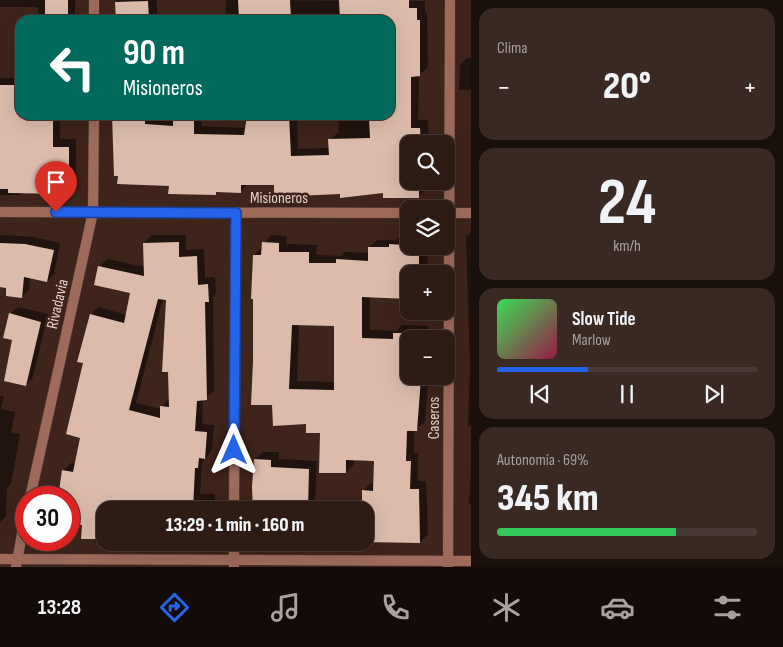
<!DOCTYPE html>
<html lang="es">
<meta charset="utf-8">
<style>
body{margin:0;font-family:"Sofia Sans Condensed",sans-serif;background:#3a2822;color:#f1f3f6;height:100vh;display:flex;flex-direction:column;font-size:19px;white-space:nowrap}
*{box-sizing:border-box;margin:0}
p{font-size:16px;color:#a7a1a0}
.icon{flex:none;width:28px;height:28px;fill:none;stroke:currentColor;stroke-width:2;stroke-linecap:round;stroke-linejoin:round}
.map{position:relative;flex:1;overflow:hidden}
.drawer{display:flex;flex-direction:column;gap:8px;padding:8px;background:#190f0b;width:312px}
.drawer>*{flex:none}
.top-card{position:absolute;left:15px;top:15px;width:380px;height:105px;border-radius:15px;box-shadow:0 5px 20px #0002,0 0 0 1px #493934;background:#00695c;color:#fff;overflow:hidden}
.buttons{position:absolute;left:400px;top:135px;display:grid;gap:10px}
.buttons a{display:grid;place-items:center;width:55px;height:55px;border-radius:10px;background:#2e1b14;box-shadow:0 5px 20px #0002,0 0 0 1px #493934;font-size:25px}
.speed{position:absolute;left:15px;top:486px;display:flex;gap:10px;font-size:25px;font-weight:700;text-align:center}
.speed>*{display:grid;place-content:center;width:65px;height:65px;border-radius:50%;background:#2e1b14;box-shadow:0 5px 20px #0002,0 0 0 1px #493934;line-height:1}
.speed .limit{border:8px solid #d22;background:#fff;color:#111}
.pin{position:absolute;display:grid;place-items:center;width:42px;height:42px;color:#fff;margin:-51px -21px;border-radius:50% 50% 50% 0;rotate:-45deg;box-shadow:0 0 5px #0007}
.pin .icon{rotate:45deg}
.me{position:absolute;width:55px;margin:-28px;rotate:0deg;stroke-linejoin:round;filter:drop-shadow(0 0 4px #0008)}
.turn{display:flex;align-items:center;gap:18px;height:105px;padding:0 25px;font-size:22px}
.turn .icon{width:65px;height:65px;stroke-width:2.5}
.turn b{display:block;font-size:35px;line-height:42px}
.big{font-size:38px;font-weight:800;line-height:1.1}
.drawer .tile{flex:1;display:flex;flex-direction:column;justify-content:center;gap:8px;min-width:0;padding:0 18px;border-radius:15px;background:#3a2822}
.drawer .dial{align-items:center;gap:0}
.dial b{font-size:65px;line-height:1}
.song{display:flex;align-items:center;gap:15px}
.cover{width:60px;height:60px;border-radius:8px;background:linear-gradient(135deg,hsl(130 70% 55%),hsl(340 70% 35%))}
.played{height:5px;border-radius:2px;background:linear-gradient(90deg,#2563eb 35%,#493934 35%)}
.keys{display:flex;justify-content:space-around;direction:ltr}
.heat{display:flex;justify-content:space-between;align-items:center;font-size:28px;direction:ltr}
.charge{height:8px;border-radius:4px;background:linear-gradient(90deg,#34c759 69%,#493934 0)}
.trip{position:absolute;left:96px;top:501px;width:278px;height:50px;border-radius:15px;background:#2e1b14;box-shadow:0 5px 20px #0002,0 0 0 1px #493934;font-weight:800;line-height:50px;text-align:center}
.menu{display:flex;height:80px;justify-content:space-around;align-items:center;background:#120b08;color:#a7a1a0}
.menu .icon{width:35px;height:35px}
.menu .current{color:#2563eb}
.menu b{font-size:22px;color:#f1f3f6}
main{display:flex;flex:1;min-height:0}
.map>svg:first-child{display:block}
.shadow{fill:#0007;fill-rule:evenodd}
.building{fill:#dcbbaa;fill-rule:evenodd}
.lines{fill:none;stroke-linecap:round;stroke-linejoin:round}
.minor-casing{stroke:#584036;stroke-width:11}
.minor{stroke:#9e6b5a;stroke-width:10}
.route-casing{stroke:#184099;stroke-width:12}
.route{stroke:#2563eb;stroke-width:9}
.labels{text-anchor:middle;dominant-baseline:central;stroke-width:5;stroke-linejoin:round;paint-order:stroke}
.street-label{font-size:16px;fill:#e2d0ca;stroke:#3e241a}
</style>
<main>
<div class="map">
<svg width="471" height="567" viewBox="0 0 471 567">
<rect width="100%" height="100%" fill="#3e241a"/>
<path class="shadow" d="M0 0H75V20H38V7H0Z
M116 0H157V16H171V20H117Z
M226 0 425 1V13H427L428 67 419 75 418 120H428L429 144H409V181H426V189L418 197 384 192 341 193 275 184H248L241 191H218L215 194 170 184 113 141 114 115H202L201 126 245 128V115H297L298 149 330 148 329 140 339 132 338 115H390V20H290L289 17 226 19Z
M218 18V20H174Z
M467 58H471V90H459L460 65Z
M0 78H20V115H60V139H76V184L68 192H23L20 195H0Z
M471 232V426H468L470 366 466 237Z
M0 235 33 237 60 243 54 274 47 281 30 277 29 290 22 297 8 286H0Z
M152 235H186V250L204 249 205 278 215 277 216 293 213 297 214 391 203 399 202 424 214 425 212 450 202 463 200 494H215L216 510H105V537L83 524 79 506 69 504 63 470 71 463 76 464 82 437 84 363 91 315 98 307 127 315 131 292 100 266 107 259 145 267 144 243ZM163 299H167L169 399 161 409 136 403Z
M271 235 287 236 286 244 317 245 316 255 342 256 345 252 369 253V248L377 240H396L399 237H409V246H427L428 274H409L370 296V330L397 331 402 325 428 326V339H409V376H428L425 422 414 430V453H418V481H426L428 534 420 542 365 541V510H254L255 460 263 452H279V459L317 461 315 500H342V506H363V491L371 483H375V460L354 459V464L346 472 321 432 274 404 255 361 254 256ZM299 324 335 325V382L297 381Z
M18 307 48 314 33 377 26 385 10 314Z
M0 396H4L1 409 15 412 11 432 20 434 11 484 7 488 6 516 0 522Z
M471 470V504H469Z
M346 542H362L346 545Z"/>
<path class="building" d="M45 0H68V20H45Z
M238 0H290L291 18 239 20Z
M339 0H409V8H417V20H420V76L411 77V128H420L421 144H409V181H419V198H383V193L340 198V194L274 197V185H241V193L216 192V195L168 194 169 186 117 184 118 176H114L112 115H145V124L173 126V115H194V134L244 135 247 115H289L291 156 329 155 328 139 370 138 369 119H376V115H390V20H340Z
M148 1 149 20H116L115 2Z
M0 85H20V116H53V147H69V194L8 193V189H0Z
M179 242V257L197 256 198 285 208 284 209 302H205L207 400 197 401 195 431 207 432 205 459 199 458 198 468H195L193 510H105V539H81L82 525H76L77 507 69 506V498H58L62 470 73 472 80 438 66 434 83 363 77 362 90 314 124 323 130 293 94 285 98 266 144 276 143 243ZM158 299 166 300 162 372H168L169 407 160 406V418L129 410Z
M262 242 279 243V252H309V263H336V259L368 261V247H389V244L419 246V274H409V299L362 297V338L393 339V333H409V378H421L417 431H407L406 461H411L410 489H419L420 543 365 542V510H362V490L373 491 374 461 346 460V473H319L320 433H306V424L273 426 272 405H251L253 361V299H251L253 255H261ZM292 325 334 326V390L289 389Z
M0 243 25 244 54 250 47 282 24 277 22 298 6 296V288L0 287Z
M9 313 41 322 26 386 4 381 12 340 3 338Z
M254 459 271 460V467L309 469 308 510H253L252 487Z"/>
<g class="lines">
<g class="minor-casing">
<path id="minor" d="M94 20V0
M0 212 409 213
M446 213H471
M30 498 93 212 94 115
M234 510 236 213
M0 559 471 561
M234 566V542
M16 567 26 512
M448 567 450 0"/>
</g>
<use href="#minor" class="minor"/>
</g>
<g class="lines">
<g class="route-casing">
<path id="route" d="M56 212 236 213 234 450"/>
</g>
<use href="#route" class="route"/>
</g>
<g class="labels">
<g class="street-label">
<text x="279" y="198">Misioneros</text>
<text transform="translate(58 304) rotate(-77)">Rivadavia</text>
<text transform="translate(434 418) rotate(-90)">Caseros</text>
</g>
</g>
</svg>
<div class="buttons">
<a><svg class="icon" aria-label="search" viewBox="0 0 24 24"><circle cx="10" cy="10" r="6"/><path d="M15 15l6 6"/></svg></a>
<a><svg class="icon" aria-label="layers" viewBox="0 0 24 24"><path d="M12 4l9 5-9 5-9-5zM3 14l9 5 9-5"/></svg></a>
<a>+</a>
<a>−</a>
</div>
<div class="speed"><div class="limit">30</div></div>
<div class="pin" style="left:56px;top:212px;background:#d93025"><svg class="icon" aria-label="arrive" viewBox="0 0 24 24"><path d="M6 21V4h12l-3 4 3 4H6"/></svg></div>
<svg class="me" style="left:234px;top:450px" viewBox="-20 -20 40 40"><path d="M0-17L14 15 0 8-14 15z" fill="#2563eb" stroke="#fff" stroke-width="4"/></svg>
<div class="trip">13:29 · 1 min · 160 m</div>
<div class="top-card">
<div class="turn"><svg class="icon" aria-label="left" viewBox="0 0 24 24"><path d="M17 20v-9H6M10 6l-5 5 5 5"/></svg><div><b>90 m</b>Misioneros</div></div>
</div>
</div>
<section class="drawer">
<div class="tile"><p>Clima</p>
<div class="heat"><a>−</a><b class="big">20°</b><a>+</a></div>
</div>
<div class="tile dial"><b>24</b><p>km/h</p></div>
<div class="tile">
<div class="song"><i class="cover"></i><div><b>Slow Tide</b><p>Marlow</p></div></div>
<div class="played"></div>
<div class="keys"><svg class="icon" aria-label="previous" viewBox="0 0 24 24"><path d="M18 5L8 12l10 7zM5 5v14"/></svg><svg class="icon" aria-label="pause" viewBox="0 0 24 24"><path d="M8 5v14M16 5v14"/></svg><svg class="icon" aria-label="next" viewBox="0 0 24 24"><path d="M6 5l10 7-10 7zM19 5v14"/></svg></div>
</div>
<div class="tile"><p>Autonomía · 69%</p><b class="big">345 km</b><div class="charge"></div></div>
</section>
</main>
<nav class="menu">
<b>13:28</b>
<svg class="icon current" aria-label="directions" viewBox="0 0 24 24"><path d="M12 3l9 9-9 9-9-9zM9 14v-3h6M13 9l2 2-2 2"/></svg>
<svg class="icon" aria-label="music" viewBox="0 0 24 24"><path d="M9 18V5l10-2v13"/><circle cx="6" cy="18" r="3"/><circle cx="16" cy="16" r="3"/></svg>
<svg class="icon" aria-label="phone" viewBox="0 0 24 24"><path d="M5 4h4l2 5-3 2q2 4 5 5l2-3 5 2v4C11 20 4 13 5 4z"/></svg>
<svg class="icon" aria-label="climate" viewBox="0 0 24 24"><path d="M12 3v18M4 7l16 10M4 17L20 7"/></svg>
<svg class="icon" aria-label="car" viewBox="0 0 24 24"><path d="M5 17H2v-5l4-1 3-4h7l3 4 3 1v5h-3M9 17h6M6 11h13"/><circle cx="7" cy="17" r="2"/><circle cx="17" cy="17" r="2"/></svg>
<svg class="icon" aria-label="filters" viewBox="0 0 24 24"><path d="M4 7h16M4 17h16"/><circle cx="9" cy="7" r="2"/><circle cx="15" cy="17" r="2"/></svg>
</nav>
